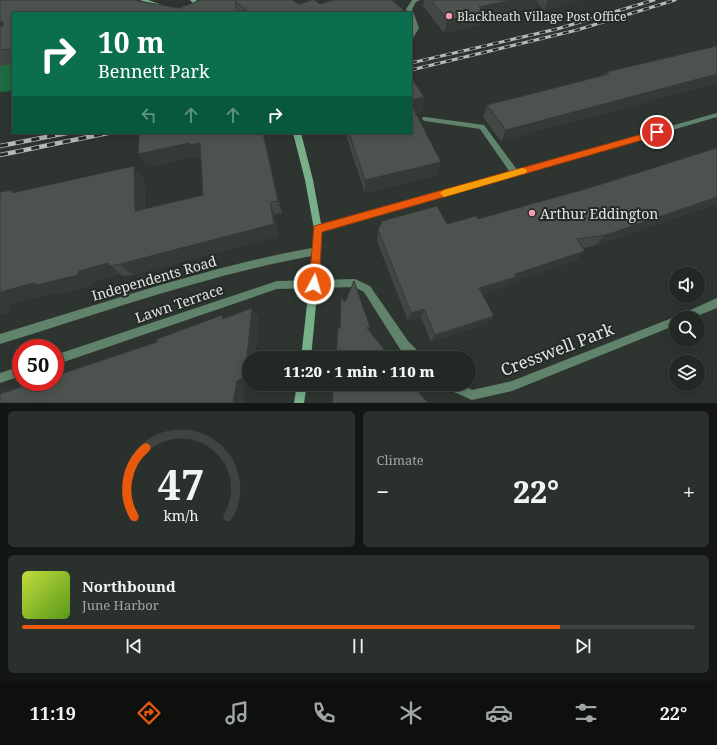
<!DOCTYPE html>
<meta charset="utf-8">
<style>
body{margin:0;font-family:"Noto Serif",serif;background:#2a302c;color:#f1f3f6;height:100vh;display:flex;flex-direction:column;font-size:15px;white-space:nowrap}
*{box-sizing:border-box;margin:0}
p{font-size:13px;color:#a2a6a6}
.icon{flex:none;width:22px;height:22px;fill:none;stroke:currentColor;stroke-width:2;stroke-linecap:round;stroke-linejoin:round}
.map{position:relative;height:403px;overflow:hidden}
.panel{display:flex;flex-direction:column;gap:8px;padding:8px;background:#131614;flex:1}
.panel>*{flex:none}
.top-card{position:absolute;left:12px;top:12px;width:400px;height:122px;border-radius:0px;box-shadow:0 2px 10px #0003,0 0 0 1px #3f4441;background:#0b6e4f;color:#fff;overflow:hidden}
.fabs{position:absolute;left:669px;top:267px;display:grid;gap:8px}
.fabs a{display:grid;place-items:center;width:36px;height:36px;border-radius:50%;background:#222824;box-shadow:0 2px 10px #0003,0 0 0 1px #3f4441;font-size:20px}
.speed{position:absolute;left:12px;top:339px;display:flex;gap:8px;font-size:20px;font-weight:700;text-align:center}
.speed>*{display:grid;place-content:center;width:52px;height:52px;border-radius:50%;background:#222824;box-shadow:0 2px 10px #0003,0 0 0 1px #3f4441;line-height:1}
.speed .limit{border:6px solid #d22;background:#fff;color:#111}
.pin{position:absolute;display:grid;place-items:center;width:34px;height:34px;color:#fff;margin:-17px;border:2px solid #fff;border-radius:50%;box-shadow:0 1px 4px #0007}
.me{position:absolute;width:44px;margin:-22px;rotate:6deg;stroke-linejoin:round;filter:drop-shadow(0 0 3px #0008)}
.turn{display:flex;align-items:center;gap:14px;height:84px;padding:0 20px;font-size:18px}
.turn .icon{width:52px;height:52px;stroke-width:2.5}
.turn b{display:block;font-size:28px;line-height:34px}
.lanes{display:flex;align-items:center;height:38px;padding:0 20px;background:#0003;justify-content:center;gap:20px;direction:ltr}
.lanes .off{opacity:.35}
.big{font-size:30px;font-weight:800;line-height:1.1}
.panel .card{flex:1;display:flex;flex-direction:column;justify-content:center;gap:6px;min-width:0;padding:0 14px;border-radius:6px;background:#2a302c}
.panel .dial{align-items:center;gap:0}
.dial svg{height:104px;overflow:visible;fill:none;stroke:#3f4441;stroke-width:7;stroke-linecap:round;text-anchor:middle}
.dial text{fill:#f1f3f6;stroke:none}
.song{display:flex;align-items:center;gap:12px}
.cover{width:48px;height:48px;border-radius:6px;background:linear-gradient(135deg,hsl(70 70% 55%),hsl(90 70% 35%))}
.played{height:4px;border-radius:2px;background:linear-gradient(90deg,#ea580c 80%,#3f4441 80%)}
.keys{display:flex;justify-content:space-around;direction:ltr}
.heat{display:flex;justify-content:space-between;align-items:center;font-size:22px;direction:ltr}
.panel .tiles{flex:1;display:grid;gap:8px;grid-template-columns:1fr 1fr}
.card:last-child{grid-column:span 2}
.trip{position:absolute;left:242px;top:351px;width:234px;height:40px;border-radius:20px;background:#222824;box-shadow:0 2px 10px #0003,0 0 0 1px #3f4441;font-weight:800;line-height:40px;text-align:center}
.tabs{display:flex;height:64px;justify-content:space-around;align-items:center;background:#0e100e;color:#a2a6a6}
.tabs .icon{width:28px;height:28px}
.tabs .active{color:#ea580c}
.tabs b{font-size:18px;color:#f1f3f6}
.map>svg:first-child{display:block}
.green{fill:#206a3f}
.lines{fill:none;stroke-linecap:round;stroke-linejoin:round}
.lane{fill:#61836b;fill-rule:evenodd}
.street{fill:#61836b;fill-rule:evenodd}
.secondary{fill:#78b089;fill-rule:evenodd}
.rail-far1-casing{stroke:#b6bbb7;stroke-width:3}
.rail-casing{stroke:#b6bbb7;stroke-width:4.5}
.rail-far1{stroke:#242b26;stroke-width:2;stroke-dasharray:6;stroke-linecap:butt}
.rail{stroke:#242b26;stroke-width:3;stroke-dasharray:8;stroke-linecap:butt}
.wall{fill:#414743}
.shaded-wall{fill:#353a37}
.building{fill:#4c534e;stroke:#353a37}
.route{fill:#ea580c;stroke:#983908}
.slow{fill:#f59e0b}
.poi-dot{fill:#f29ab0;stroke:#242b26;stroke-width:1.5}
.labels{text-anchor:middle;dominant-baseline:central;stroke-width:4;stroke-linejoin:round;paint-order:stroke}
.far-poi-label{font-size:12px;fill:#e2e6e3;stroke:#242b26;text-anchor:start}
.poi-label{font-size:14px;fill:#e2e6e3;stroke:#242b26;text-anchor:start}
.street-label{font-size:14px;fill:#e2e6e3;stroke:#242b26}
.near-street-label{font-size:17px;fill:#e2e6e3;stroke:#242b26}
</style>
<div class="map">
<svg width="717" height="403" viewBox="0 0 717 403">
<rect width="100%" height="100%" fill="#2e3530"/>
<path class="green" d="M13 62V91L0 92V66Z"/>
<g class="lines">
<path class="lane" d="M423 117H425L484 125 518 171 519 173 518 175H512L480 129 425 121 422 119Z
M317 247 320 248 321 251 320 254 317 255C210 274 104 312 0 344V334C105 303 209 266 317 247Z"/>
<path class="street" d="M412 0H420L416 2 412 9 419 28 413 38 411 39V32L413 28 411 22V13H408L406 9Z
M717 113V117L318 233 315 232 314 229 315 226 318 225Z
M355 279 370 286 408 341 421 354 422 358H410L400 349 364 292 354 287 277 289 55 365V355L277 281Z
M717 298V308L692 318H676V325L512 391 472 400 445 388 444 384H461L472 390 512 381 677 316Z
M21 366V376L0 383V373Z"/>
<path class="secondary" d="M140 0H148L185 13H177Z
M190 0H196L208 13H202Z
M293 133H301L313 180 322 229 321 251 311 358H301L313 251 314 229 305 180Z
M297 384H307L304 403H294Z"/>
<g class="rail-far1-casing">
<path id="rail-far1" d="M411 63 557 29 654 0
M411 70 577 30 675 0"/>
</g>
<g class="rail-casing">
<path id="rail" d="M0 146 67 133
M0 155 108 133"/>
</g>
<use href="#rail-far1" class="rail-far1"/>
<use href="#rail" class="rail"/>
</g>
<path class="wall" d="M0 0 179 8 201 0H292L299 4H320L404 13H13V64L0 66Z
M424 0H582L544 10 536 2 534 8 482 19 480 25 444 33 423 6Z
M717 46V83L501 141 483 117 487 105 604 75 606 72Z
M411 77 424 97 422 111 416 113 441 162 437 175 365 193 345 133H411Z
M263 133 282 213 274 214 278 236 133 275 123 276 120 274 93 281V285L54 295 51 293 10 304 9 312 0 314V192H15L144 179 145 209 203 195 201 158H197L196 156 147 168Z
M717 148V204L594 246 583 248 585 251 574 261 512 282 508 286 482 294 494 316 486 324 431 342 421 317 408 321 377 241 378 230 447 224 478 219 589 188Z"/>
<path class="shaded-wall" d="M513 0H537L534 8 482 19 480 25 444 33 447 20 479 7Z
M548 0H582L544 10Z
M0 21H1L13 36 0 38Z
M717 74V83L501 141 506 130Z
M424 97 422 111 411 114V100Z
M263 133 282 213 278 201Z
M189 143H200L206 156 197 158 196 156 147 168 138 154Z
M441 162 437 175 365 193V180Z
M134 166 144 179 145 223 135 211Z
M717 197V204L594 246 606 235Z
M270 202 274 214 278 236 133 275 120 264Z
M585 251 574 261 512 282 508 286 473 297 479 288 515 274Z
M108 263 120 274 93 281V285L54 295 51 293 10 304 9 312 0 314V292Z
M252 308 259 318 255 358H249V384H251L245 387 243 403H233L237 381Z
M424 309 421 317 408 321 411 313Z
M494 316 486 324 431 342 435 335Z
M0 390 19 394 0 398Z"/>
<path class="building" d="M0 0H133L179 8 201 0H292L299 4 312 0H315L320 4 334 0H392L405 11 400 13H250L235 1 238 13H13V48L0 50V27L3 26V22L1 21H0Z
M431 0H513L479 7 484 12 447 20Z
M717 46V74L506 130 487 105 609 74 606 72Z
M411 77 424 97 411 100Z
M411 104 441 162 365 180 349 133H411Z
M139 133H263L278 201 270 202 274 224 120 264 110 266 108 263 79 271 78 275 37 285 34 283 0 292V192L12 190V193L134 166 135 211 203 195 200 143 190 145 189 143 138 154Z
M717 148V197L606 235 577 239 585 251 515 274 516 277 479 288 494 316 435 335 424 309 411 313 378 230 382 221 437 206 447 224 476 216 478 219 589 188Z
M354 281 370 327 367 328 391 358H336L338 328H340L341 297 345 302Z
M252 308 245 377 237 381 233 403H0V394L36 382H55V376L157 342V339L222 315 223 319Z
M334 384H410L414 386 428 403H332Z"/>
<path class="route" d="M657 130H660V135L322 232 319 284 317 287 314 289 310 287 309 284 314 226Z"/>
<path class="slow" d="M522 168 526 169 527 171 526 173 444 197 440 193 444 190Z"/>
<g class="poi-dot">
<circle cx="449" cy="16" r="4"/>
<circle cx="532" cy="213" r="4"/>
</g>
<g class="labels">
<g class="far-poi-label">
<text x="457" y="16">Blackheath Village Post Office</text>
</g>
<g class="poi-label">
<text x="540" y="213">Arthur Eddington</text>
</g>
<g class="street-label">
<text transform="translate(154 278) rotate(-16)">Independents Road</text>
<text transform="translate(179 303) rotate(-19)">Lawn Terrace</text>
</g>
<g class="near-street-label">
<text transform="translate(557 349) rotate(-21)">Cresswell Park</text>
</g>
</g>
</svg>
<div class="fabs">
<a><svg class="icon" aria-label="sound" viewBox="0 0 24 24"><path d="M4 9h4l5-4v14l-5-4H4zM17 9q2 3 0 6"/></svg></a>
<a><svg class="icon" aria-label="search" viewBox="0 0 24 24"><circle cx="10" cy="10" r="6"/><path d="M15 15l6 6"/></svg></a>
<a><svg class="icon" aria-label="layers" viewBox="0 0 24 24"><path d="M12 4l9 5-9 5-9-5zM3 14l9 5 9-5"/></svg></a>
</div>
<div class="speed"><div class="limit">50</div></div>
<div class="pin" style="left:657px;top:132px;background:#d93025"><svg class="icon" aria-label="arrive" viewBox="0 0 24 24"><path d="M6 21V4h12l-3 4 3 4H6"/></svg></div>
<svg class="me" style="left:314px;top:284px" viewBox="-20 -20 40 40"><circle r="17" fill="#ea580c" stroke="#fff" stroke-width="3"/><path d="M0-11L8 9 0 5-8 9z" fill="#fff"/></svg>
<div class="trip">11:20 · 1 min · 110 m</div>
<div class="top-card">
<div class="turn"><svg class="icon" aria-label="right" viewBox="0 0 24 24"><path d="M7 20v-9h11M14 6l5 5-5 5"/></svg><div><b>10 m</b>Bennett Park</div></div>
<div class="lanes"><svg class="icon off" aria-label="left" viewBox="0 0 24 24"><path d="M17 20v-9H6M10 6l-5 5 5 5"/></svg><svg class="icon off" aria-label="ahead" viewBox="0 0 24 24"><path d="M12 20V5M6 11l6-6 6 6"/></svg><svg class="icon off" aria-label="ahead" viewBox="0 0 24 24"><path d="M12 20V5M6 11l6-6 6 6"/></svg><svg class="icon" aria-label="right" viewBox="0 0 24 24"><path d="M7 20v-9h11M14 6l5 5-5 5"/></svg></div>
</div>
</div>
<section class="panel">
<div class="tiles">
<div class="card dial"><svg viewBox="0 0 100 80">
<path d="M14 69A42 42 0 1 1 86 69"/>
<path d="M14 69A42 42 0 0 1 23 16" stroke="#ea580c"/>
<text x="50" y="56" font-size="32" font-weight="700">47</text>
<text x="50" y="72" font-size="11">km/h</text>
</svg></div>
<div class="card"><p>Climate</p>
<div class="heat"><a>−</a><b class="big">22°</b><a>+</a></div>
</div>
<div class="card">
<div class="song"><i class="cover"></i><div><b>Northbound</b><p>June Harbor</p></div></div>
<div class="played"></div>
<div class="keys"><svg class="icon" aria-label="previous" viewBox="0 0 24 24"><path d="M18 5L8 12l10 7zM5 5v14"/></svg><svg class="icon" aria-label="pause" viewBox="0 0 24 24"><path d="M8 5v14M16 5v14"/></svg><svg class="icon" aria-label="next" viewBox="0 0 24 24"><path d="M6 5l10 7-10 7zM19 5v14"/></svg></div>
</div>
</div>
</section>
<nav class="tabs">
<b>11:19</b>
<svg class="icon active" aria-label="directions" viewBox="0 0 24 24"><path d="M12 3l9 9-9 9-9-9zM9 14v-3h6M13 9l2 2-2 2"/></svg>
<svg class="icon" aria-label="music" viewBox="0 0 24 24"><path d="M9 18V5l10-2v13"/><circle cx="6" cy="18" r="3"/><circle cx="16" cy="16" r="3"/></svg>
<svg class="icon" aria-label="phone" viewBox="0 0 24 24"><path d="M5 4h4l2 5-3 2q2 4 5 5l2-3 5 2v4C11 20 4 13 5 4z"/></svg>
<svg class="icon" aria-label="climate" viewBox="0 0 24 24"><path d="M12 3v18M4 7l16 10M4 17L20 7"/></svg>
<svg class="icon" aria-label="car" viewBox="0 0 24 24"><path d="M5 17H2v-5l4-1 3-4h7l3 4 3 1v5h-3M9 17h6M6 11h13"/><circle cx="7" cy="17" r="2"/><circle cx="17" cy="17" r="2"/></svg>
<svg class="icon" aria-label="filters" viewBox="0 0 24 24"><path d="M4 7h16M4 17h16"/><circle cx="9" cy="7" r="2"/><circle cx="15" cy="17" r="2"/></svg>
<b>22°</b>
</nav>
